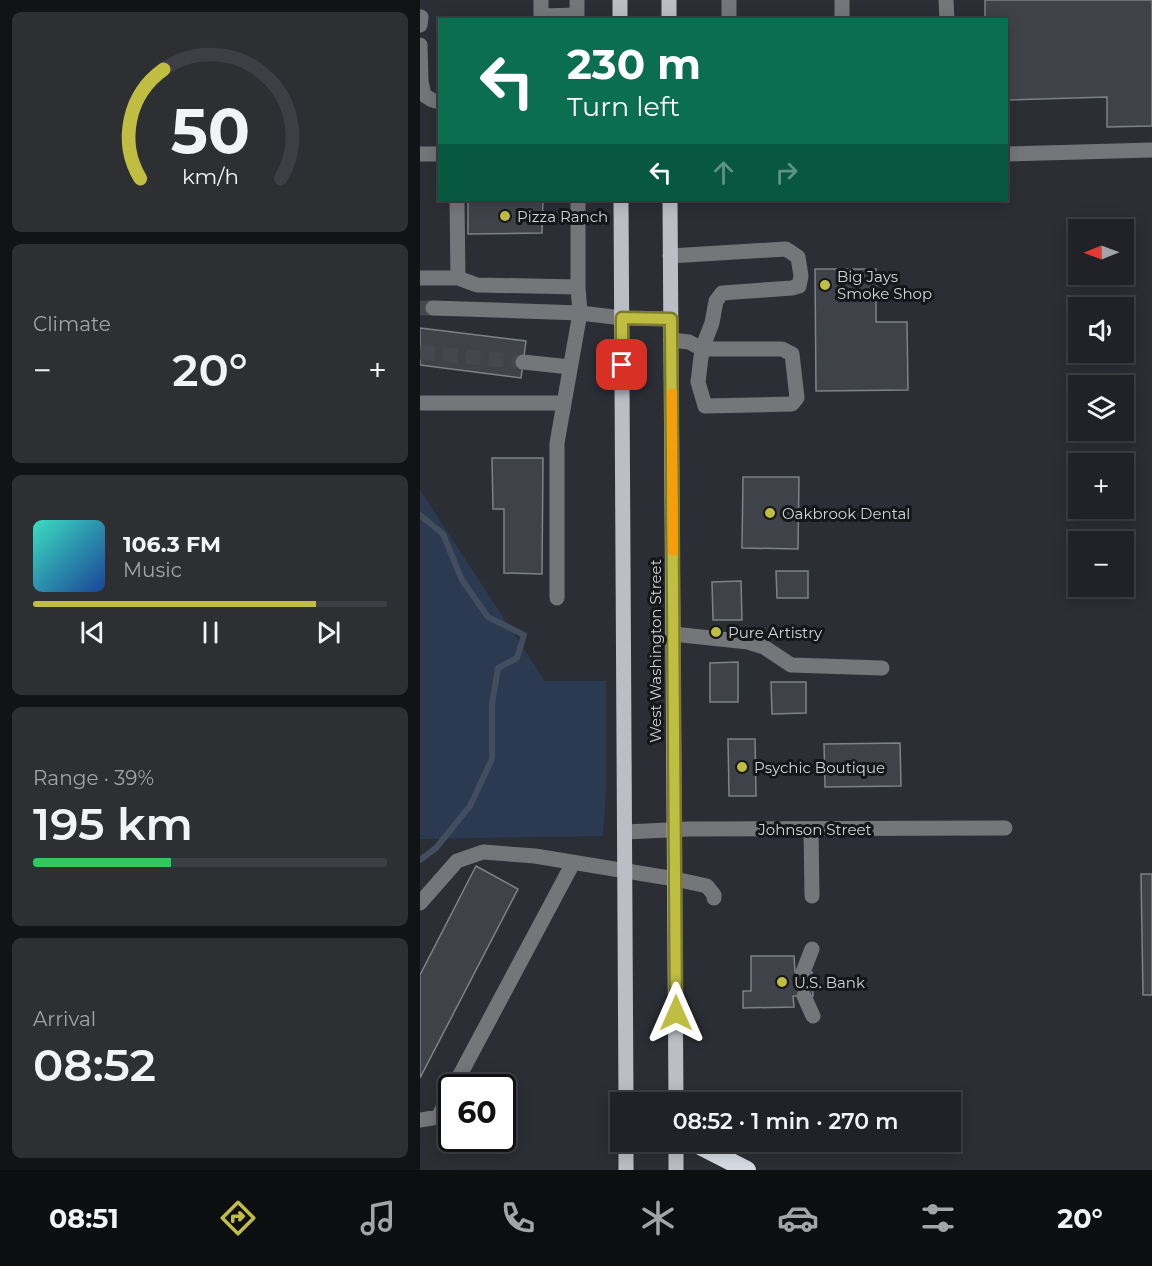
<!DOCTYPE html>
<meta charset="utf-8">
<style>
body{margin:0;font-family:Montserrat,sans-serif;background:#2d2f33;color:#f1f3f6;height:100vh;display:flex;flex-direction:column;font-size:22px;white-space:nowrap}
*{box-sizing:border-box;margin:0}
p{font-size:20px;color:#a2a4a7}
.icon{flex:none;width:33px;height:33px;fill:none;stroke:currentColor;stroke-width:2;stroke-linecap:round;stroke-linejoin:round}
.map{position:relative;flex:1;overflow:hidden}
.sheet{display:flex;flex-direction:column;gap:12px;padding:12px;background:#121315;width:420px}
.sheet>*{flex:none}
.hud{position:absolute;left:18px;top:18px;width:570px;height:183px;border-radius:0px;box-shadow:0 3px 15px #0003,0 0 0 2px #3d3f44;background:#0b6e4f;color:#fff;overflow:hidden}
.needle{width:39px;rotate:269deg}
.tools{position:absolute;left:648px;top:219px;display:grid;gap:12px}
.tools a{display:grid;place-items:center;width:66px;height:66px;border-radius:0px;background:#202227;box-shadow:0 3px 15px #0003,0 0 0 2px #3d3f44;font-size:30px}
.speed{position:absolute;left:18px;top:1074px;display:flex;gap:12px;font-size:30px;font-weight:700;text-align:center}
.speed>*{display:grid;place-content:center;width:78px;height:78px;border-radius:50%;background:#202227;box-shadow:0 3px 15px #0003,0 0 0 2px #3d3f44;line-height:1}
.speed .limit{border:3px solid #111;border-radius:9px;background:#fff;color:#111}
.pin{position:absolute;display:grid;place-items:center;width:51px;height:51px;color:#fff;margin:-26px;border-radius:12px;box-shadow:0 3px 9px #0006}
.me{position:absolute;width:66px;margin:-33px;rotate:0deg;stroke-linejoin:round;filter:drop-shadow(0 0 4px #0008)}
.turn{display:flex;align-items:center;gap:21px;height:126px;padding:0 30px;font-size:27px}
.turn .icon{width:78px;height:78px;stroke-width:2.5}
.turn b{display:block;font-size:42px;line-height:51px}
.lanes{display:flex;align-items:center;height:57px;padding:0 30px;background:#0003;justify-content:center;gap:30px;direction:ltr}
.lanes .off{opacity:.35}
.big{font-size:45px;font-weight:600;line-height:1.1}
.sheet .card{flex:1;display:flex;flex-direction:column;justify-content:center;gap:9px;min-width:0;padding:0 21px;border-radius:9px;background:#2d2f33}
.sheet .dial{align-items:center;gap:0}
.dial svg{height:156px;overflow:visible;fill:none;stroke:#3d3f44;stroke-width:7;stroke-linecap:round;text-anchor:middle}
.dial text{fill:#f1f3f6;stroke:none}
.song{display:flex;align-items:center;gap:18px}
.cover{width:72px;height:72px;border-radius:9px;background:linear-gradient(135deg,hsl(170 70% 55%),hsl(220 70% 35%))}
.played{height:6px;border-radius:3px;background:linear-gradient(90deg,#bfbe42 80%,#3d3f44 80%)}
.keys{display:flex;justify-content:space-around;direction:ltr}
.heat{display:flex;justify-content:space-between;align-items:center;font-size:33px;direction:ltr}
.charge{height:9px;border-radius:4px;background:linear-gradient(90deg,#34c759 39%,#3d3f44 0)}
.trip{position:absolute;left:190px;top:1092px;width:351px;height:60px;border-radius:0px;background:#202227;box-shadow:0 3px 15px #0003,0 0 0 2px #3d3f44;font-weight:600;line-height:60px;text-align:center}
.tab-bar{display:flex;height:96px;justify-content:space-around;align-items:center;background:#0d0e10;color:#a2a4a7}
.tab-bar .icon{width:42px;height:42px}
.tab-bar .active{color:#bfbe42}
.tab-bar b{font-size:27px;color:#f1f3f6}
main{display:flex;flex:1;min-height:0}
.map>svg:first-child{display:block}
.green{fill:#2b3a51}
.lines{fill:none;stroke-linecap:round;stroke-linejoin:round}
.stream{stroke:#424d5d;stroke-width:6}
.building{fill:#3f4349;stroke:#7e8289;stroke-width:1.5}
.minor-tunnel{stroke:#44474c;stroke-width:15;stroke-dasharray:15 8;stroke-linecap:butt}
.minor{stroke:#757679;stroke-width:15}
.major{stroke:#bbbfc5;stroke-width:15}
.highway{stroke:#d7dbe3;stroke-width:18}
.route-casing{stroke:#7c7c2b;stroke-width:15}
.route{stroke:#bfbe42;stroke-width:10}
.slow{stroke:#f59e0b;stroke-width:10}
.poi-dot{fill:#bfbe42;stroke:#151619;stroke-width:2}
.labels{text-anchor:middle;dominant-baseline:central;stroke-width:6;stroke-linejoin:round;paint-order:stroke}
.poi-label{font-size:15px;fill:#d1d3d7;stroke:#151619;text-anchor:start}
.street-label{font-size:15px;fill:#d1d3d7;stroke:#151619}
</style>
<main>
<section class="sheet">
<div class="card dial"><svg viewBox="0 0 100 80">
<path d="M14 69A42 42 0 1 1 86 69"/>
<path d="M14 69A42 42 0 0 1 26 13" stroke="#bfbe42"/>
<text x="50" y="56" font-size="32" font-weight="700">50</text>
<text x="50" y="72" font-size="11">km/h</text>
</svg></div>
<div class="card"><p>Climate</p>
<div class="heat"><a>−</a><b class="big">20°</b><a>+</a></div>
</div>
<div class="card">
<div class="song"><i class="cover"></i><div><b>106.3 FM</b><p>Music</p></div></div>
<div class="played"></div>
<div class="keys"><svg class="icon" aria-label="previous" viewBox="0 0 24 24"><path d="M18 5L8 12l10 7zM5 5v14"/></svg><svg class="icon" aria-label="pause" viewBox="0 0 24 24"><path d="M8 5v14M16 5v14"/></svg><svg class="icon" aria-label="next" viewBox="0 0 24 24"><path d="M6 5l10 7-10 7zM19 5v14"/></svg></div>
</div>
<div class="card"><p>Range · 39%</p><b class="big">195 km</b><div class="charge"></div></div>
<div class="card"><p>Arrival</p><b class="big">08:52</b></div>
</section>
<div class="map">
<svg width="732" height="1170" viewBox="0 0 732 1170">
<rect width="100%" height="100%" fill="#2b2e34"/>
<path class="green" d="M0 490 125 681H186V792L183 836 0 839Z"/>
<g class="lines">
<path class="stream" d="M0 515 23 534 42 580 68 617 104 635 97 658 78 668 72 704V759L50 806 16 848 0 860"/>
</g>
<path class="building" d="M565 0H732V126L687 127V97L586 100V20H565Z
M48 200H123L122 233 48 234Z
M395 269H456V322H487L488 390 396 391Z
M0 328 106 341 101 378 0 365Z
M72 458H123L122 574 84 573V509H73Z
M323 477H379L378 549 322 548Z
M356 571H388V598H357Z
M321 581 322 620H293L292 582Z
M318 662V702H290V663Z
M351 682H386V713L352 714Z
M308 739H335L336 796H309Z
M480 743 481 786 405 787 404 744Z
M56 866 98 889 0 1078V975Z
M721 874H732V995H723Z
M331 956H374L375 972H392L393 996H373L374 1007 323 1008V991H331Z"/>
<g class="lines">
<path class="minor-tunnel" d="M0 308H13
M0 352 103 362
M383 972 384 996"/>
<path class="minor" d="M121 0V16L157 15
M157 0V20
M309 0V20
M422 0V20
M526 0 527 20
M0 25 1 17
M0 45 1 81 4 95 12 100 20 102
M0 154H20
M586 154 732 150
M37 200 38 278
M158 200V287L160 313 202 318 251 319
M250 256 366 249 378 257 381 276 379 286 372 288 302 293 296 301 292 323 282 349 278 382 285 406 372 404 377 398 372 354 362 349H282L269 342 251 340
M0 278H38L57 285 158 287
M13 308 160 313 137 443V598
M103 362 150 367
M0 403H144
M253 634 328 642 344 647 371 665 462 668
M391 829 392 896
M205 832 269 829 585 828
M0 903 37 861 63 852 115 856 255 879 287 886 294 895V898
M383 972 392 949
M384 996 393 1016
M33 1088 153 863
M0 1120 18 1117 32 1091"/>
<path class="major" d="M200 0V20
M249 0V20
M201 200 206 1102
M250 200 256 1102
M206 1142V1170
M256 1142V1170"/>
<path class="highway" d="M277 1142 280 1146 327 1170"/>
</g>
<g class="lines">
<g class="route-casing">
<path id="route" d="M202 365V318L251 319 256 1013"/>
</g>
<use href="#route" class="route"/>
<path class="slow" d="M252 393 253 551"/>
</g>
<g class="poi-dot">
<circle cx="85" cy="216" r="6"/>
<circle cx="405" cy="285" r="6"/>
<circle cx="350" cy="513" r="6"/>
<circle cx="296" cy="632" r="6"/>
<circle cx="322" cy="767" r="6"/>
<circle cx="362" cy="982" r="6"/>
</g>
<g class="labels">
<g class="poi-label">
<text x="97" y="216">Pizza Ranch</text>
<text x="417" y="276">Big Jays<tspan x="417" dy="17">Smoke Shop</tspan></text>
<text x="362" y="513">Oakbrook Dental</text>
<text x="308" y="632">Pure Artistry</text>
<text x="334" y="767">Psychic Boutique</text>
<text x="374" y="982">U.S. Bank</text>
</g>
<g class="street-label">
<text transform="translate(235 651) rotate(-90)">West Washington Street</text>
<text x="395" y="829">Johnson Street</text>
</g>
</g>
</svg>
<div class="tools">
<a><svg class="needle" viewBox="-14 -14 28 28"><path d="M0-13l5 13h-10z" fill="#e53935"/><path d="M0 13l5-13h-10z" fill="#a2a4a7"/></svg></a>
<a><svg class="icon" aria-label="sound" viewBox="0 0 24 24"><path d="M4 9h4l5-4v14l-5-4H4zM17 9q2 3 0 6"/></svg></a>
<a><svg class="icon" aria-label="layers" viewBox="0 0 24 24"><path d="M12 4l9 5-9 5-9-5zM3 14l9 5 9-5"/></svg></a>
<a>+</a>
<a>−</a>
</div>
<div class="speed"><div class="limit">60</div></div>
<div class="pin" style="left:202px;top:365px;background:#d93025"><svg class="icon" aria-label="arrive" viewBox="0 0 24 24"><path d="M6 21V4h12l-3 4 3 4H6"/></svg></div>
<svg class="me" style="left:256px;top:1013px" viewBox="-20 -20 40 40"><path d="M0-17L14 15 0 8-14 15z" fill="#bfbe42" stroke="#fff" stroke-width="4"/></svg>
<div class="trip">08:52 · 1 min · 270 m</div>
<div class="hud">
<div class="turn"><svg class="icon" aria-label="left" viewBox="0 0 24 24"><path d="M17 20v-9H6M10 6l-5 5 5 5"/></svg><div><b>230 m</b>Turn left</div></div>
<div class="lanes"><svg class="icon" aria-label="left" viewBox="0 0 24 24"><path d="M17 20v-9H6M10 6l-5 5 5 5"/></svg><svg class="icon off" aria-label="ahead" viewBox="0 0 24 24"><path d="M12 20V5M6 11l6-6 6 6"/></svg><svg class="icon off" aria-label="right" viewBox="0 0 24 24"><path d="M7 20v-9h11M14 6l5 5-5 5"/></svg></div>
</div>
</div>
</main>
<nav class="tab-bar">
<b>08:51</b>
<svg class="icon active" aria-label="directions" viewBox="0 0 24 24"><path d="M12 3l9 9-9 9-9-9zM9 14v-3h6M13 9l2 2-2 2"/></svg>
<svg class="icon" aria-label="music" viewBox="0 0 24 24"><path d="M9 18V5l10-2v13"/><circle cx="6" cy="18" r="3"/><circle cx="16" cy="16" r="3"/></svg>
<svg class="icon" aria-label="phone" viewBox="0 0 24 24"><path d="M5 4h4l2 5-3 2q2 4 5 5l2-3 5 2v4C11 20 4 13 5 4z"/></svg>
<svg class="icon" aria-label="climate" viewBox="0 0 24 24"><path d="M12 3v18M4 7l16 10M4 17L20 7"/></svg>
<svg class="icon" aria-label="car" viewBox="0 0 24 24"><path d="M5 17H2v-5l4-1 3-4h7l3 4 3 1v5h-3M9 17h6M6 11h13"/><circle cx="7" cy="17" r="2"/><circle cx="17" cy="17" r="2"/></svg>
<svg class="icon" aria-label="filters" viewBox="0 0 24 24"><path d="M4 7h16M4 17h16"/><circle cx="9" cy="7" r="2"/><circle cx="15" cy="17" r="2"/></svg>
<b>20°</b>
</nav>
